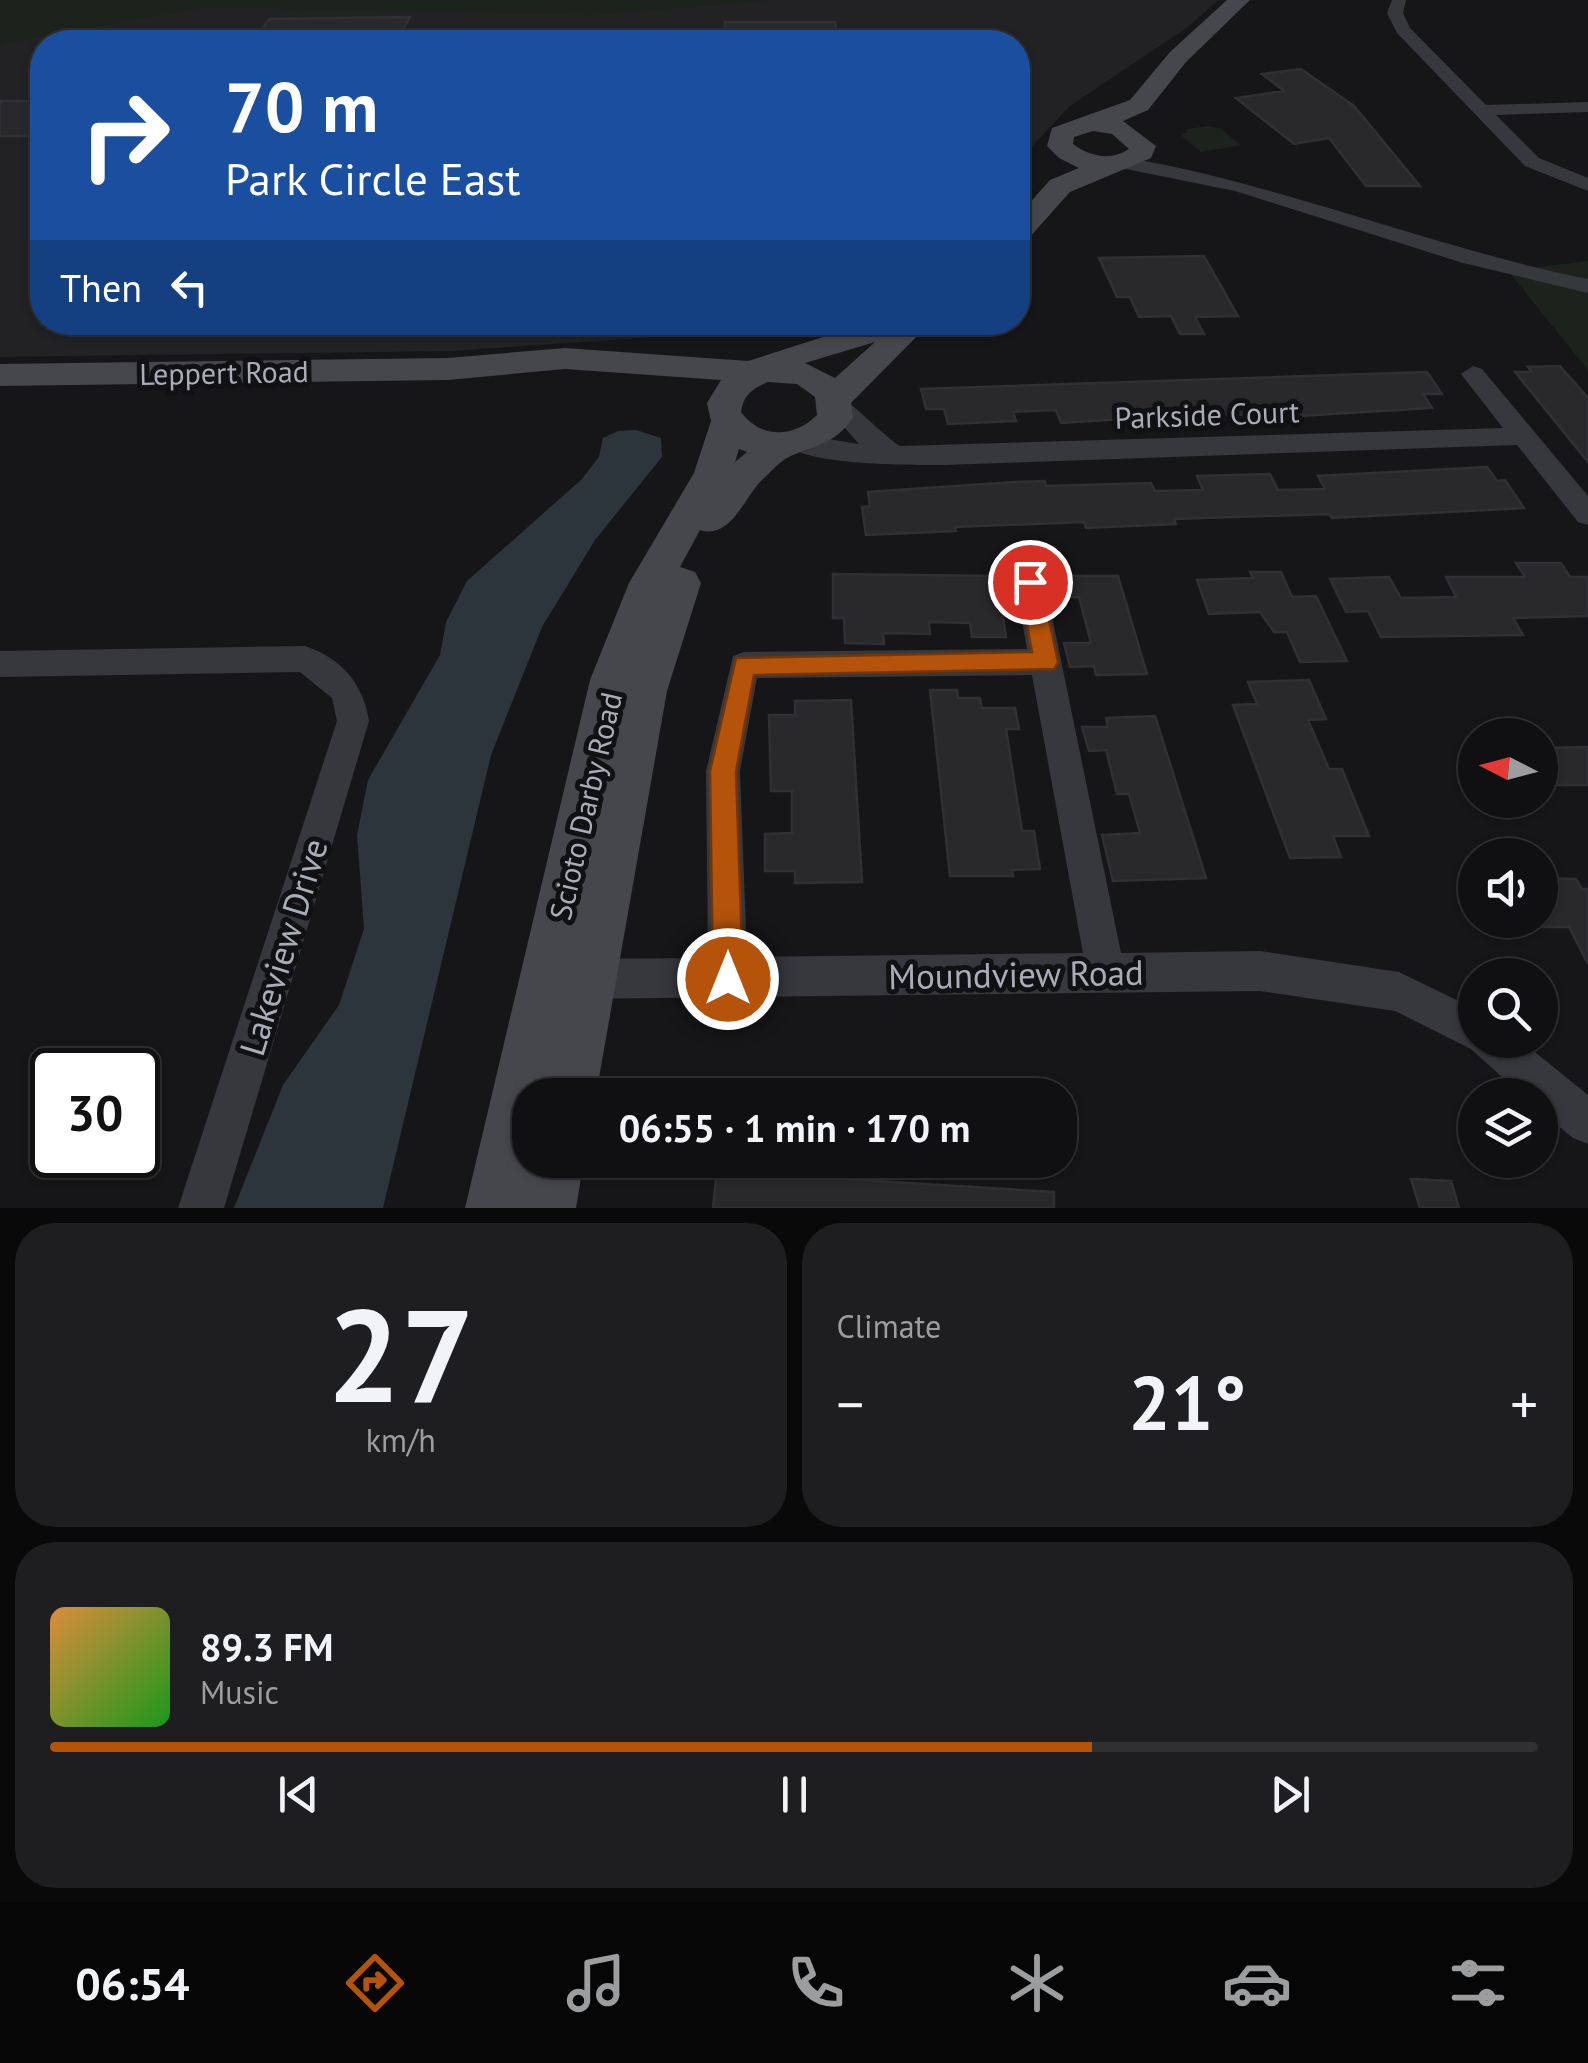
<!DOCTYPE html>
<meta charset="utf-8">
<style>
body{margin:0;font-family:"PT Sans",sans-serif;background:#1e1e20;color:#f1f3f6;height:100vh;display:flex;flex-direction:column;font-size:38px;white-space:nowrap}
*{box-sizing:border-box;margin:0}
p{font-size:32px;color:#9c9d9f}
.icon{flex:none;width:55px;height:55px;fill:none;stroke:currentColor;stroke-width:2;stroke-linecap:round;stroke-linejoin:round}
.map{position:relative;height:1208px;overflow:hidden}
.panel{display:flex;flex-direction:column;gap:15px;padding:15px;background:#09090a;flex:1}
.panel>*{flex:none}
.top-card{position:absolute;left:30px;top:30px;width:1000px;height:305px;border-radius:40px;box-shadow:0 2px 8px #0004,0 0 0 2px #303032;background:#1a4fa0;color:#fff;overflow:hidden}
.needle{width:65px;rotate:276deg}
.fabs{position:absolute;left:1458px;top:718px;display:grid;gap:20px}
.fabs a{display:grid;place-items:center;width:100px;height:100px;border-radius:50%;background:#101012;box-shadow:0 2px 8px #0004,0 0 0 2px #303032;font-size:50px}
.speed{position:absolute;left:30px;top:1048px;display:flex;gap:20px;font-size:50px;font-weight:700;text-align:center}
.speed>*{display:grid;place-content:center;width:130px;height:130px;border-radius:50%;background:#101012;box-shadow:0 2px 8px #0004,0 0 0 2px #303032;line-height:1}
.speed .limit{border:5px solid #111;border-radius:15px;background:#fff;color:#111}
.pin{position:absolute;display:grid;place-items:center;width:85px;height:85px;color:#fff;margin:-42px;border:5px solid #fff;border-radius:50%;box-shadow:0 2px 10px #0007}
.me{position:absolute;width:110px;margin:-55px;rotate:0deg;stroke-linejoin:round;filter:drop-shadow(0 0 8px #0008)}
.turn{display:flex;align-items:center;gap:35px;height:210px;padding:0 30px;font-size:45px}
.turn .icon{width:130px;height:130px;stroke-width:2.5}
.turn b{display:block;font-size:70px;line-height:85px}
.then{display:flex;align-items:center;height:95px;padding:0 30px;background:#0003;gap:20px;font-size:38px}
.big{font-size:75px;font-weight:600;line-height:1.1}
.panel .tile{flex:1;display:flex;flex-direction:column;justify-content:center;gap:15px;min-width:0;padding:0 35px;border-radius:40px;background:#1e1e20}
.panel .dial{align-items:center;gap:0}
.dial b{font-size:130px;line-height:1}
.song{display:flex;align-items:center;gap:30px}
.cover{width:120px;height:120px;border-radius:15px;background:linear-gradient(135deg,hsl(30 70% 55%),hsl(120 70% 35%))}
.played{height:10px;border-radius:5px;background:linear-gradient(90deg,#b45309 70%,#303032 70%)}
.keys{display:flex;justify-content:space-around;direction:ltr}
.heat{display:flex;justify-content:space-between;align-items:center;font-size:55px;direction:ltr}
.panel .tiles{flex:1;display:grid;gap:15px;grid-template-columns:1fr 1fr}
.tile:last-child{grid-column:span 2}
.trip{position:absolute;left:512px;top:1078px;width:565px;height:100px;border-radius:40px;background:#101012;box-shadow:0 2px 8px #0004,0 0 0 2px #303032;font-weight:600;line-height:100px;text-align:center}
.tabs{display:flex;height:160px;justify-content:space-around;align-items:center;background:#060607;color:#9c9d9f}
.tabs .icon{width:70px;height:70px}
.tabs .current{color:#b45309}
.tabs b{font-size:45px;color:#f1f3f6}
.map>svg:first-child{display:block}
.built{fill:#222225}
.green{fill:#1c231d}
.water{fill:#2c353c}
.building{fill:#29292c;stroke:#303034;stroke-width:2.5}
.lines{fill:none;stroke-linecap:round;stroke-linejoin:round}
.minor{fill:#37383d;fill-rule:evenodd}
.secondary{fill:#45474d;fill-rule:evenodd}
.route{fill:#b45309;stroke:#753606;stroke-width:2.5}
.labels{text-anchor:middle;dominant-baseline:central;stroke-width:10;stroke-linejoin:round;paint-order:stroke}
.street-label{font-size:30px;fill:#a8adb8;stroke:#111113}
.near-street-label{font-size:35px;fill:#a8adb8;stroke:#111113}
</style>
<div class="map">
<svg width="1588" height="1208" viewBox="0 0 1588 1208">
<rect width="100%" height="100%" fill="#161618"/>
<path class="built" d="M0 0H1219L1185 29 1070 106 1018 161V42H42V322L780 323 753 330 453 351 0 357Z"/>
<path class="green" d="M0 0H775L594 15 206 7 7 43 0 48Z
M1208 126 1220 128 1241 145 1201 152 1182 136 1188 129Z
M1588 261V370L1508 271Z"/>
<path class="water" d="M636 430 661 438 662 457 595 540 542 627 491 755 383 1208H234L283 1085 339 1005 364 929 357 835 368 780 440 655 446 622 467 581 582 479 599 457 603 438 618 431Z"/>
<path class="building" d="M410 17 396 42H250L270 19Z
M725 22H835L837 42H724Z
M1301 69 1354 106 1420 186H1366L1329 138 1294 144 1236 98 1284 91 1262 74Z
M0 101H42V136H0Z
M1204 256 1238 316 1195 317 1204 334H1180L1171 316 1139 317 1130 297H1117L1099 258Z
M1560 366 1588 398V462L1515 372H1532L1528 367Z
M1427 372 1442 394H1423L1432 408 1299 416 1199 414 1061 423 1056 410 1013 412 1016 421 948 424 944 409H926L921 389Z
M1487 467 1497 481 1505 480 1524 508 1332 518 1329 514 1174 519 1176 524 1086 528 1084 522 955 527 956 531 866 535 862 507 870 506 868 492 1015 482 1045 481 1046 486 1151 483 1155 491 1203 490 1197 476 1270 474 1278 490 1325 489 1318 476Z
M1516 563H1561L1570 577H1588V616L1513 618 1523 635 1381 637 1368 611 1346 612 1330 579 1389 577 1401 598 1456 597 1446 577H1525Z
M1250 572H1281L1292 597 1316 596 1347 661 1300 662 1287 632H1274L1260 612 1209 614 1197 580 1253 578Z
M833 574 997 576 1006 637H972L970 623 929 622 930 634 883 633 884 644 845 643 844 618H833Z
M1051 576H1118L1147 674 1096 675 1094 666 1070 667 1064 643H1091L1079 597H1056Z
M1309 680 1326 719 1308 720 1329 769H1342L1369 836H1333L1341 857 1290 858 1233 705 1257 704 1248 682Z
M930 690H957L958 698H980L982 708H1015L1019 729H1006L1022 831H1034L1040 869 1012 870 1013 876H950Z
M851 700 862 882 795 883V871H765V834L792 833V791H771L769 715H795V701Z
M1155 716 1206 878 1113 881 1102 835 1140 833 1129 794H1117L1106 750 1089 751 1082 727H1108L1106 718Z
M1588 747V785H1540V748Z
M1540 878 1576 879 1582 889H1588V964L1569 927H1540Z
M718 1160H766L765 1174 1054 1192V1208H713Z
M1411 1179 1451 1181 1459 1208H1420Z"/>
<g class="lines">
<path class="minor" d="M1392 0H1406L1403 13 1410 28 1486 105 1588 102V112L1496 115 1539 158 1588 178V191L1525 166 1397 33 1387 13Z
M1123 157C1282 184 1430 247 1588 279V293L1463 263 1235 191 1116 167V159Z
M1473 366 1482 369 1588 496V525L1578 522 1517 445 944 465C914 465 802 466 785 443L798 434 859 444 824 404 837 396C851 400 882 435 900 446L1503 428 1461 374Z
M1030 571 1040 574 1045 582 1121 953 1260 951 1399 972 1475 1009V1040H1520L1588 1095V1144L1573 1138 1540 1111V1095H1522L1471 1049 1395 1011 1260 991 575 999 561 993 555 979 561 965 575 959 708 958 706 771 733 656 744 652 1027 649 1015 582 1020 574ZM1032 675 1083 953 747 957 740 771 757 678Z
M305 646C341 658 363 683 369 721L224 1208H178L337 721 332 698 300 672 0 677V651Z"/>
<path class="secondary" d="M1227 0H1250L1186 62 1148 110 1123 121 1156 146 1151 158 1070 192 1028 239 1018 242V216L1050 180 1079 168 1059 158 1047 146 1052 128 1130 100 1170 52ZM1093 131 1112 134 1129 149C1110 161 1091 157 1073 144L1074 137Z
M870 322 887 330 895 322H931L851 403 853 417C835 446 814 444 787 458 779 462 770 473 763 479 744 497 731 540 700 530L680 567 695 572 701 583 667 691 596 1095H530V1160H584L576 1208H465L590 680 629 583 694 473 711 421 707 403 721 380 565 369 448 380 0 386V364L448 358 565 348 748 361ZM875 342 835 378 805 363ZM768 382 797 384 815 397 817 415C794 438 761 439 741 412 743 395 753 388 768 382ZM739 449 747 452 735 462Z"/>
</g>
<path class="route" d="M1030 573 1041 582 1058 662 1054 669 754 675 736 771 743 979 739 989 728 994 717 989 713 979 710 771 736 658 1032 652 1019 582Z"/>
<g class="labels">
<g class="street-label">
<text transform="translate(224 372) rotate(-1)">Leppert Road</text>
<text transform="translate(1207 414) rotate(-2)">Parkside Court</text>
<text transform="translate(585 806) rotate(-77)">Scioto Darby Road</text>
</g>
<g class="near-street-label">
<text transform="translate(283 947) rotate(-73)">Lakeview Drive</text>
<text transform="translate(1016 974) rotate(-1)">Moundview Road</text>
</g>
</g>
</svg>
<div class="fabs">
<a><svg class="needle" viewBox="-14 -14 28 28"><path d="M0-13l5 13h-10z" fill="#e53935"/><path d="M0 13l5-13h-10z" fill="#9c9d9f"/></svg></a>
<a><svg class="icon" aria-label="sound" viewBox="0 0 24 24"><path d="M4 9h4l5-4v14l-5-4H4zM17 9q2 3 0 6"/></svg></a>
<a><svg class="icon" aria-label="search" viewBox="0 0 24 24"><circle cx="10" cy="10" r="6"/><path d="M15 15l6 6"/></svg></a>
<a><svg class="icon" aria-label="layers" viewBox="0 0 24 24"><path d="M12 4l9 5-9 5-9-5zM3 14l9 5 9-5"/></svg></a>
</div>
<div class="speed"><div class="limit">30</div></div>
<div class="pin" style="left:1030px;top:582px;background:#d93025"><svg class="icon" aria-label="arrive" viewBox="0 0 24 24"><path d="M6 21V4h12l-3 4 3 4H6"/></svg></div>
<svg class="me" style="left:728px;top:979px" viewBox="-20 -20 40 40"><circle r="17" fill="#b45309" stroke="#fff" stroke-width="3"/><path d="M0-11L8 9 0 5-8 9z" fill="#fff"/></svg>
<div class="trip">06:55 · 1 min · 170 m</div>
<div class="top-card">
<div class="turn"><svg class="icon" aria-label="right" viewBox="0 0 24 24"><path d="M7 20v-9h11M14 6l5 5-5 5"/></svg><div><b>70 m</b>Park Circle East</div></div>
<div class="then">Then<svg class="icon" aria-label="left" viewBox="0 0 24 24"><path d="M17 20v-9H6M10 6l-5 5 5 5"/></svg></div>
</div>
</div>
<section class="panel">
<div class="tiles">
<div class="tile dial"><b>27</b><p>km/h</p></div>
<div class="tile"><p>Climate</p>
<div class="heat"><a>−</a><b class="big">21°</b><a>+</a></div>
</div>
<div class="tile">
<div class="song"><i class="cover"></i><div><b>89.3 FM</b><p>Music</p></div></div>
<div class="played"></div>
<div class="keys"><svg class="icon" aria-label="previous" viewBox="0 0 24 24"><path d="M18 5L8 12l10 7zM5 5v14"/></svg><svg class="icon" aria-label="pause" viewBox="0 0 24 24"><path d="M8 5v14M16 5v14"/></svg><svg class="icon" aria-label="next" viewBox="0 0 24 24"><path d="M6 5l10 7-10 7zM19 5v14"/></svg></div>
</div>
</div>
</section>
<nav class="tabs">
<b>06:54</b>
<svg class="icon current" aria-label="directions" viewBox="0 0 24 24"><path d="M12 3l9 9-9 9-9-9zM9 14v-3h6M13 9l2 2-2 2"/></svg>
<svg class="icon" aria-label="music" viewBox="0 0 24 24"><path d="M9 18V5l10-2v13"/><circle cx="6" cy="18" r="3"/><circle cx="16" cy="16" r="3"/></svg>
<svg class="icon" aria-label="phone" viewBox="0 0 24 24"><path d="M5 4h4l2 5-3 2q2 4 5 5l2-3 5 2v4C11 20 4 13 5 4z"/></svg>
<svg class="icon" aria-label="climate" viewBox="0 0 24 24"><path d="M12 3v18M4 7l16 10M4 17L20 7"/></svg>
<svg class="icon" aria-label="car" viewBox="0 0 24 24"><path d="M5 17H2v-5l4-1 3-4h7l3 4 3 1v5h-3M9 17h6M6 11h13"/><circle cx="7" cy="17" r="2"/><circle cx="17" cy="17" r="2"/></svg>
<svg class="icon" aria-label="filters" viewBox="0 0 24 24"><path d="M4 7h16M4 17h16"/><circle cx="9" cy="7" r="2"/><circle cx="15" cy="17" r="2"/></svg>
</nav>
